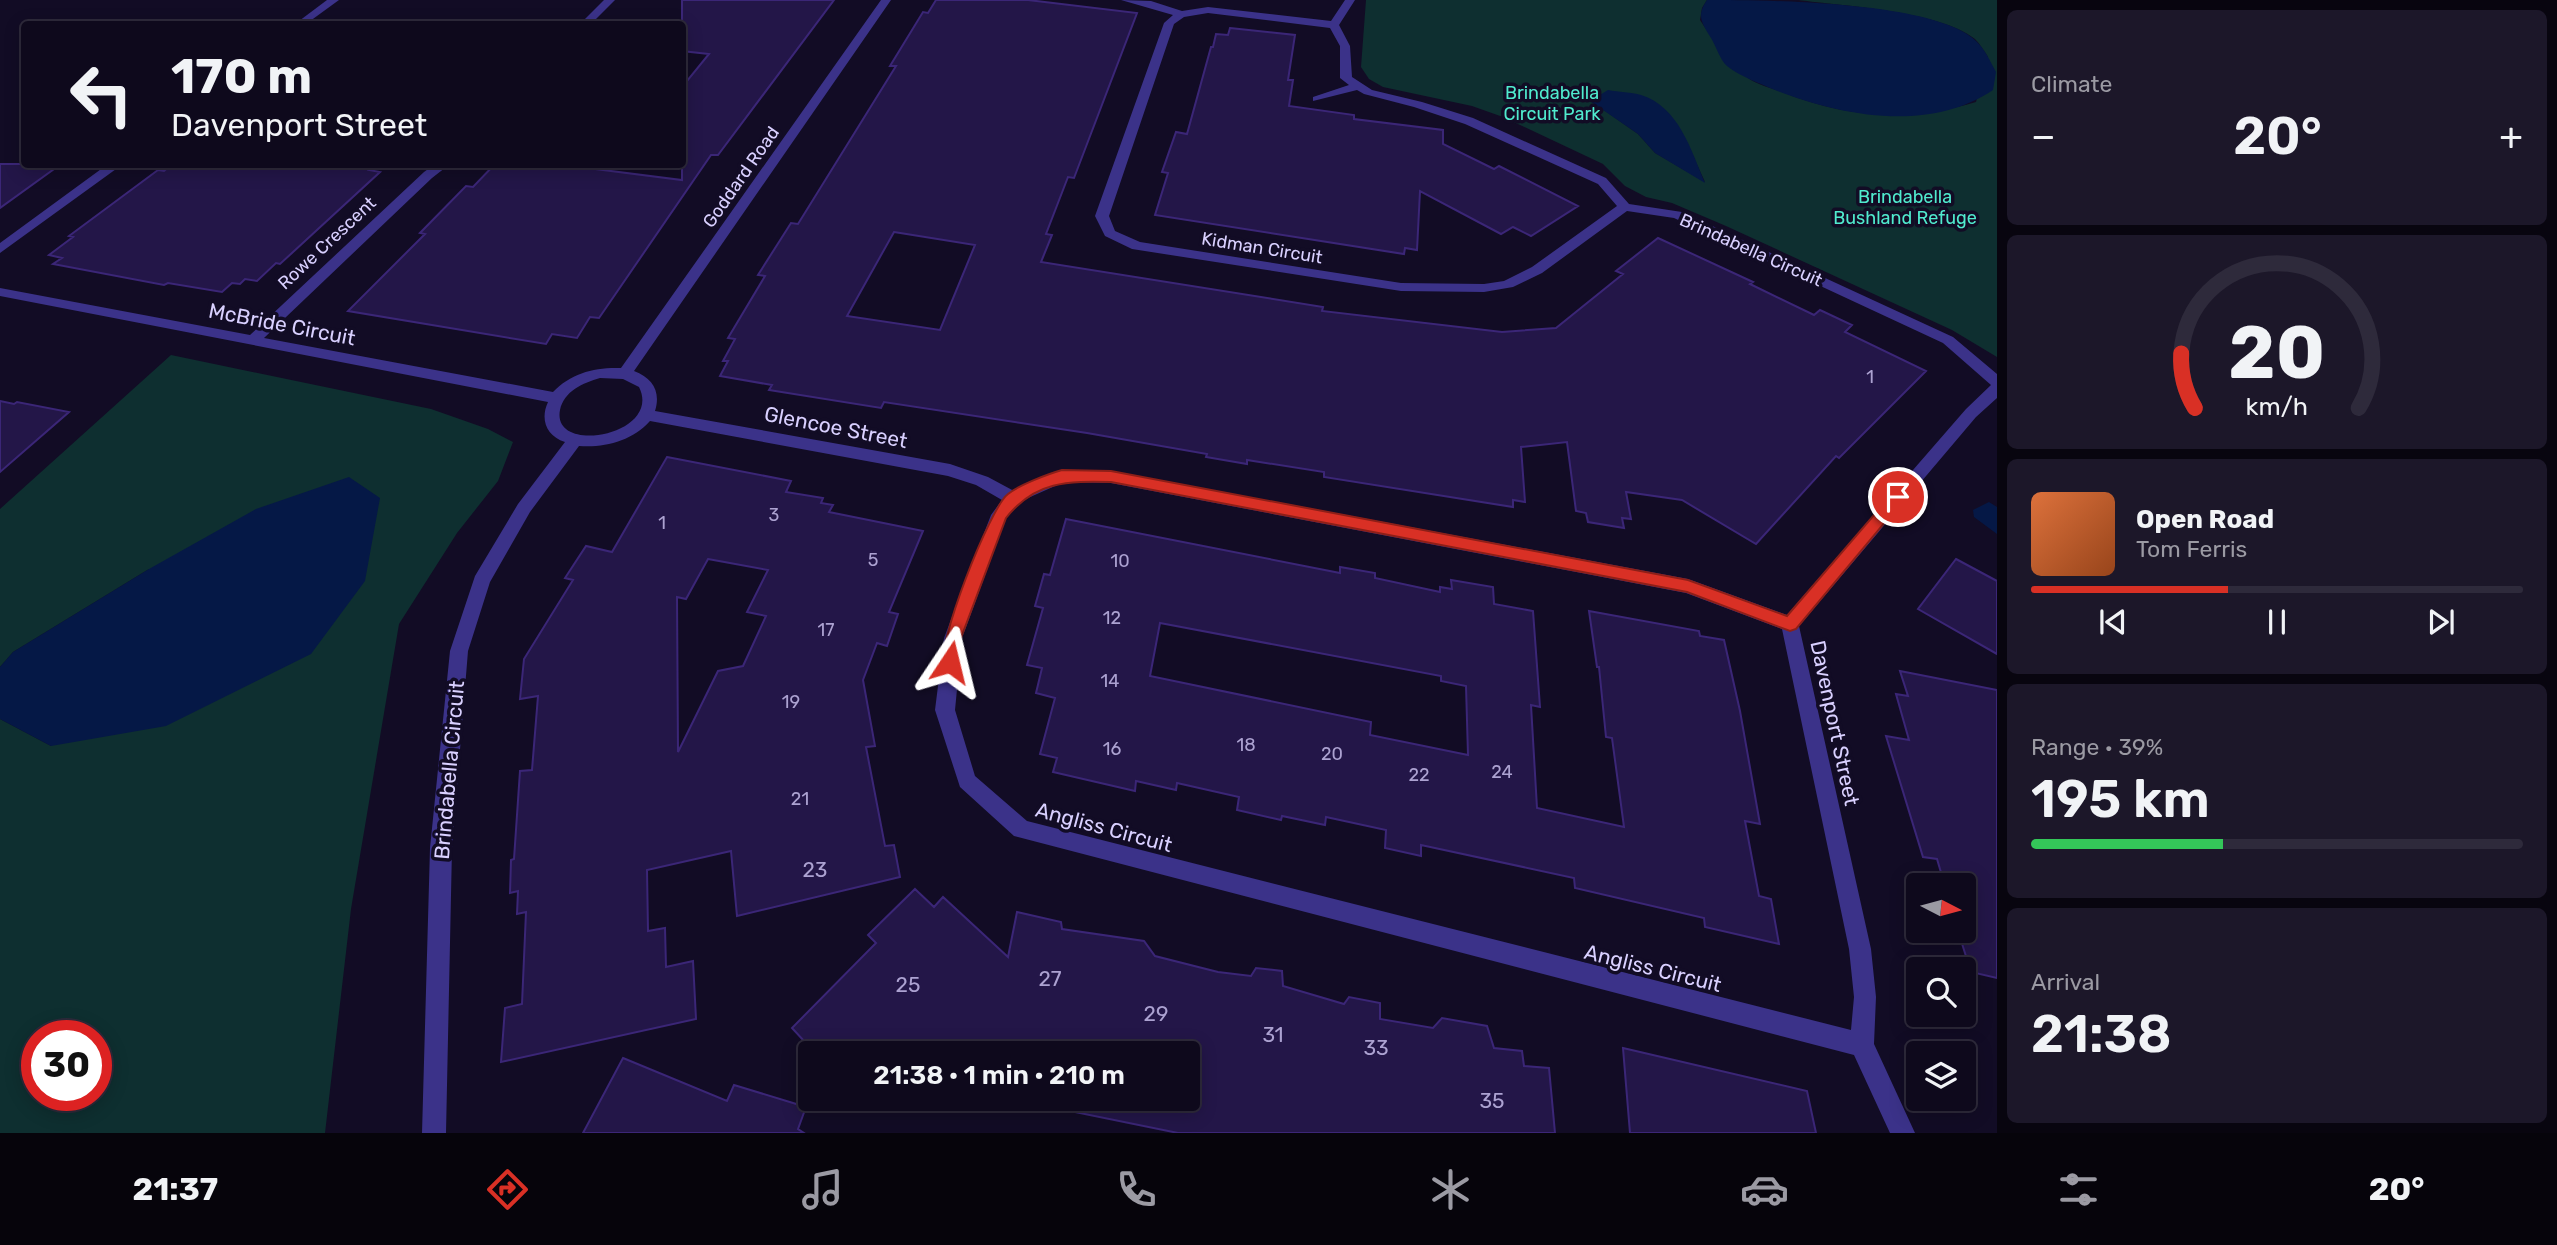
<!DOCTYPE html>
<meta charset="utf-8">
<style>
body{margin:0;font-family:Rubik,sans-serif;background:#1c1729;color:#f1f3f6;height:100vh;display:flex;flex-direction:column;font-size:26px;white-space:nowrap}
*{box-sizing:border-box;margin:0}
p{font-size:23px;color:#9b9aa3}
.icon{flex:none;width:38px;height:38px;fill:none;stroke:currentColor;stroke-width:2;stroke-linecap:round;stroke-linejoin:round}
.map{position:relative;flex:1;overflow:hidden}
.details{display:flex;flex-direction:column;gap:10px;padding:10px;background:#08050f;width:560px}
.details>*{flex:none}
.guide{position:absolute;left:21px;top:21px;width:665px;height:147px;border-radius:7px;box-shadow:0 4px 18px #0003,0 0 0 2px #2e2a3b;background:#0e091c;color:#f1f3f6;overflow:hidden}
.needle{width:46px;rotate:96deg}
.controls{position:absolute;left:1906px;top:873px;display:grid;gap:14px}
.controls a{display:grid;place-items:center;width:70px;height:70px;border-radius:7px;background:#0e091c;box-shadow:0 4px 18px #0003,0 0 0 2px #2e2a3b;font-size:35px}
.speed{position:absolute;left:21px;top:1020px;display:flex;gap:14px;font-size:35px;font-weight:700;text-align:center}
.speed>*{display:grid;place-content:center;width:91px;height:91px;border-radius:50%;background:#0e091c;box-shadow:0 4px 18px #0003,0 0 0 2px #2e2a3b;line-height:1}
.speed .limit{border:10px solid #d22;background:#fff;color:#111}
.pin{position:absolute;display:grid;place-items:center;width:60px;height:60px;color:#fff;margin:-30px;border:4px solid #fff;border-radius:50%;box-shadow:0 2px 7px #0007}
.me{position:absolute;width:77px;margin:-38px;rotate:10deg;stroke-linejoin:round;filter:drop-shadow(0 0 5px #0008)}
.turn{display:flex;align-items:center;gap:24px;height:147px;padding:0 35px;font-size:32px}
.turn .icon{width:91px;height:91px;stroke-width:2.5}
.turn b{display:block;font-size:49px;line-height:60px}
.big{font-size:52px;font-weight:600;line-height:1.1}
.details .card{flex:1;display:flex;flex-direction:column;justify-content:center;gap:10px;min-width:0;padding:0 24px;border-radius:10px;background:#1c1729}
.details .dial{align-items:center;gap:0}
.dial svg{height:182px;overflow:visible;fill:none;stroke:#2e2a3b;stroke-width:7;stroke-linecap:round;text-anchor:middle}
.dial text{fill:#f1f3f6;stroke:none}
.song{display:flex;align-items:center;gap:21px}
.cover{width:84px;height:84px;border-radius:10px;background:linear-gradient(135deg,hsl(20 70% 55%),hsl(20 70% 35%))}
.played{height:7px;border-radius:4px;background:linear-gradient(90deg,#d93025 40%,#2e2a3b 40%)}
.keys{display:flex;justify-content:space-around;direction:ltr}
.heat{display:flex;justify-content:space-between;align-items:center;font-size:38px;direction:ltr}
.charge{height:10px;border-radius:5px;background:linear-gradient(90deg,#34c759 39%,#2e2a3b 0)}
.trip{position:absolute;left:798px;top:1041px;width:402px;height:70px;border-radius:7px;background:#0e091c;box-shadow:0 4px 18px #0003,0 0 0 2px #2e2a3b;font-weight:600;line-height:70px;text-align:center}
.tab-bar{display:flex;height:112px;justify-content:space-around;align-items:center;background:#06040b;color:#9b9aa3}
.tab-bar .icon{width:49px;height:49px}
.tab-bar .active{color:#d93025}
.tab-bar b{font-size:32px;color:#f1f3f6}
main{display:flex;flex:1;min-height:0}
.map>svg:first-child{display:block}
.green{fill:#0e2f30;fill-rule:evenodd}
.water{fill:#051846}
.building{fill:#231648;stroke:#3b2677;stroke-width:2;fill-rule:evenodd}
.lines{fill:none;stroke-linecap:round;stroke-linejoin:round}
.minor{fill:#3b3289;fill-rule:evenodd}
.route{fill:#d93025;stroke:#8d1f18;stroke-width:2}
.labels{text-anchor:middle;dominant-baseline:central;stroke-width:7;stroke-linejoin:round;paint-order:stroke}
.far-park-label{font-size:18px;fill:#50ebce;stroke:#120c25}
.far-street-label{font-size:18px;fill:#d9d0ff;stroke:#120c25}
.number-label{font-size:18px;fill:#aca2d1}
.street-label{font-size:21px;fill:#d9d0ff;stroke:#120c25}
.near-number-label{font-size:21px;fill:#aca2d1}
</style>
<main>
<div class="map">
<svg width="1997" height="1133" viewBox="0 0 1997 1133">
<rect width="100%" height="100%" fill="#120c25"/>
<path class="green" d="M1366 0H1707L1702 8 1700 20C1713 40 1729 62 1748 78 1757 85 1772 88 1782 92 1846 118 1910 122 1976 102L1988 57C1984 51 1980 44 1975 39 1940 11 1843 6 1798 0H1997V357L1952 330 1726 226 1672 203 1646 197 1625 186 1603 164 1503 117 1472 106 1383 87 1369 79 1361 67ZM1591 101 1687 143 1705 182 1655 153 1638 134Z
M171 355 431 409 488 429 513 442 498 481 457 533 399 624 351 909 325 1133H0V719L51 746 149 569 13 652 0 667V509ZM37 1036H96V1096H37Z"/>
<path class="water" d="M1707 0C1766 0 1934 1 1976 41 1985 49 1990 61 1996 72L1993 90C1929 133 1842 116 1775 90 1759 83 1741 77 1727 66 1720 60 1716 46 1711 38 1702 23 1696 16 1707 0Z
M1608 90C1619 92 1631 92 1641 95 1679 107 1691 150 1705 183L1655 153 1638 134 1590 101Z
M349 477 380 498 365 581 311 654 166 726 51 746 0 719V667L13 652 149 569 256 509Z
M1989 502 1997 507V534L1974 517 1973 510Z"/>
<path class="building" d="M682 0H834L718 155H711L599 318 590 317 577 338 552 334 546 344 348 311 425 234 420 233 466 186 473 187 495 164H556L682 180V87L709 54 682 51Z
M936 0H1028L1137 13 1074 178 1068 177 1046 234 1052 235 1041 262 1323 307 1322 311 1502 332 1556 328 1623 274 1616 271 1658 238 1753 282 1750 284 1814 315 1820 310 1852 325 1845 332 1926 371 1839 458 1836 456 1756 544 1682 500 1626 492 1631 519 1622 518 1624 528 1588 522 1586 513 1576 511 1567 442 1521 447 1525 502 1513 500V507L1324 477V472L1247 460V464L1206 457 1207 454 1087 433 884 402 881 408 769 390 772 385 720 376 728 361H723L735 339 728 338 765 276 758 275 791 223 798 224 896 66H890L923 12 928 13ZM894 232 975 245 940 330 847 316Z
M1230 28 1295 35 1288 80H1293L1289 106 1354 115V119L1443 130V144L1494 169 1499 166 1578 206 1531 236 1513 227 1501 234 1420 191 1417 250 1405 248 1404 254 1155 215 1168 173 1162 172 1176 132 1187 134 1211 47H1213L1216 34 1228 35Z
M0 164H61L0 208Z
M172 164H376L369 170 380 172 280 264 276 263 257 281 245 279 240 284 232 283 222 292 168 283 164 285 53 264 62 258 49 255 73 237 69 236 158 170 164 171Z
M0 401 14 404 17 402 69 412 0 472Z
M667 457 791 481 786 492 823 498 821 503 833 505 829 512 923 531 889 612 898 614 887 646 877 643 863 680 875 746 866 747 885 846 894 845 900 877 737 916 731 851 647 870 648 931 665 928 666 967 693 961 696 1019 501 1062 505 1008 522 1004 526 912 517 914 518 891 510 893 511 860 514 859 520 771 532 770 538 696 520 699 524 659 573 580 565 578 586 546 612 552ZM708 559 768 570 747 612 766 616 743 666 718 671 678 752 677 597 686 599Z
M1066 519 1340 573V567L1375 573V578L1440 592V587L1452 589 1451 580 1493 587 1494 604 1533 611 1540 707 1531 705 1537 808 1624 827 1612 738 1606 737 1599 667H1597L1589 611 1699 631 1700 636 1724 640 1740 711 1760 824 1745 821 1759 896 1771 899 1779 944 1705 927 1704 918 1575 888 1574 878 1421 845V856L1385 848 1386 830 1326 817 1325 825 1282 816 1281 820 1237 810 1239 797 1177 783 1176 790 1136 781 1135 791 1053 772 1057 758 1040 754 1055 698 1036 693 1042 668 1027 665 1043 608 1035 606 1044 574 1050 575ZM1160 623 1441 676V681L1466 686 1468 755 1370 735 1371 722 1150 676Z
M1956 559 1997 581V654L1918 609Z
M1900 671 1997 690V978L1971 972 1958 931H1964V886H1945L1937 859 1923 857 1886 736 1909 740 1896 694 1908 696Z
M915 889 934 907 943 897 1008 957 1017 912 1061 922 1062 929 1144 941 1155 956 1218 972 1251 976 1256 968 1282 971 1283 986 1344 1004 1349 997 1380 1003V1019L1433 1028 1442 1018 1487 1026 1494 1048 1522 1051 1524 1066 1549 1068 1555 1133H1178L1011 1099H1188V1054H816L792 1028 876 943 868 935Z
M1623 1048 1807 1091 1816 1133H1630Z
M623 1058 727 1101 734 1085 806 1107 798 1129 804 1133H583Z"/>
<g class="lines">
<path class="minor" d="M327 0H339L306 24H295Z
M604 0H615L591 24H580Z
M881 0H891L634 371C653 378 661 392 655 411L950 464 988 477 1014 491 1062 470 1111 471 1688 579 1787 615 1966 409 1991 385 1943 343 1674 218 1627 211 1542 273 1513 287 1484 292 1401 291 1132 249 1105 236 1095 216 1164 23 1173 15 1121 0 1151 1 1182 11 1208 7 1331 21 1345 0H1355L1339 25 1350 46 1352 77 1372 90 1422 102 1473 118 1606 178 1629 204 1682 212 1953 337 1997 374V398L1976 417 1799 626 1871 949 1876 997 1874 1044 1915 1133H1890L1854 1055 1014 836 960 787 935 710 944 638 991 515 1002 500 976 485 948 476 650 421C632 441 605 448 579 446L530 512 490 582 468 651 452 848 446 1133H422L430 848 450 651 475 576 518 504 565 442C546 436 540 419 548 402L0 296V288L250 335 424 172 435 164H450L432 178 264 338 553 392C571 373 595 367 621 368ZM1208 13 1330 28 1340 46V78L1349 85 1313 97V101L1357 90 1364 94 1414 107 1465 124 1598 184 1617 206 1532 267 1504 281 1484 284 1401 283 1140 242 1115 231 1109 216 1174 24 1184 17ZM600 378 623 379 639 387C663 435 551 456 560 410 564 391 583 383 600 378ZM1064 482 1111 483 1686 593 1782 629 1849 949 1854 997 1851 1030 1027 821 975 776 955 710 962 638 1006 518 1019 502Z
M108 164H123L0 253V243Z"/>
</g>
<path class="route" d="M1062 470 1111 471 1688 580 1787 616 1893 493 1898 492 1906 497 1796 629 1790 631 1687 592 1111 482C1068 481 1035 481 1006 518L961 638 956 667H944C935 648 990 507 1008 494 1019 485 1048 474 1062 470Z"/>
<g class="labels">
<g class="far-park-label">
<text x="1552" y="93">Brindabella<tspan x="1552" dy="21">Circuit Park</tspan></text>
<text x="1905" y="197">Brindabella<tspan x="1905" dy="21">Bushland Refuge</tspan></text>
</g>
<g class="far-street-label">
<text transform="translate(741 177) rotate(-55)">Goddard Road</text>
<text transform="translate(327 243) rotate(-43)">Rowe Crescent</text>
<text transform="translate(1262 248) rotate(9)">Kidman Circuit</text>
<text transform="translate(1751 250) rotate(24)">Brindabella Circuit</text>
</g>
<g class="number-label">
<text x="1870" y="377">1</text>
<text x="774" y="515">3</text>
<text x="662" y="523">1</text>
<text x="873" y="560">5</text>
<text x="1120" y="561">10</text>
<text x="1112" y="618">12</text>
<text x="826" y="630">17</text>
<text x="1110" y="681">14</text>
<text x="791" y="702">19</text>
<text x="1246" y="745">18</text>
<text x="1112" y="749">16</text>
<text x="1332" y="754">20</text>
<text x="1502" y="772">24</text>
<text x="1419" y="775">22</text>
<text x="800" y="799">21</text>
</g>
<g class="street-label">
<text transform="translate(282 324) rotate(11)">McBride Circuit</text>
<text transform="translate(836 427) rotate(11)">Glencoe Street</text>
<text transform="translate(1835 723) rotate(78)">Davenport Street</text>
<text transform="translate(449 770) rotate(-85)">Brindabella Circuit</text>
<text transform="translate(1104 827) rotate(15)">Angliss Circuit</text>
<text transform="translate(1653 968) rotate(14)">Angliss Circuit</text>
</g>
<g class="near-number-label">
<text x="815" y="869">23</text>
<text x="1050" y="978">27</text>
<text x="908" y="984">25</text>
<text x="1156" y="1013">29</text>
<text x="1273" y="1034">31</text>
<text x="1376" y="1047">33</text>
<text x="1492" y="1100">35</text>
</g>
</g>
</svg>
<div class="controls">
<a><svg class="needle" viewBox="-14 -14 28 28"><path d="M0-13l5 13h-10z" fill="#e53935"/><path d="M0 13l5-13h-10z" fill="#9b9aa3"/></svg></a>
<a><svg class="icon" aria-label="search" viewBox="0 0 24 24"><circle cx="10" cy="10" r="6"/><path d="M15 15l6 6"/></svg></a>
<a><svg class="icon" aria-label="layers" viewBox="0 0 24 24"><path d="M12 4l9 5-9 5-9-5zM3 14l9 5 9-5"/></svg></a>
</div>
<div class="speed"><div class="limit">30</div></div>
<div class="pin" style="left:1898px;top:497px;background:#d93025"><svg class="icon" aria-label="arrive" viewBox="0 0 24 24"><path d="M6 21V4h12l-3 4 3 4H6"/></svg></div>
<svg class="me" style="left:950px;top:662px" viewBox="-20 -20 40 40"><path d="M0-17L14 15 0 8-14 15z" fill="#d93025" stroke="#fff" stroke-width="4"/></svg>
<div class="trip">21:38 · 1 min · 210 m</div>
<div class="guide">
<div class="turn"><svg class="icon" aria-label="left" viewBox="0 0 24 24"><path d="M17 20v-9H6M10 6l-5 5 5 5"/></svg><div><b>170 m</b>Davenport Street</div></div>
</div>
</div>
<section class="details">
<div class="card"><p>Climate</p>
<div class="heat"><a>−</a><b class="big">20°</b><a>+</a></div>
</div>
<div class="card dial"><svg viewBox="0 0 100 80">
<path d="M14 69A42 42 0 1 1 86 69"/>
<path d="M14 69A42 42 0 0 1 8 45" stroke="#d93025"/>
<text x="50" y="56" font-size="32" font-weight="700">20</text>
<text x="50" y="72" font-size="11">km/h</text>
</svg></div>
<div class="card">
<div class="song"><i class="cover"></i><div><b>Open Road</b><p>Tom Ferris</p></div></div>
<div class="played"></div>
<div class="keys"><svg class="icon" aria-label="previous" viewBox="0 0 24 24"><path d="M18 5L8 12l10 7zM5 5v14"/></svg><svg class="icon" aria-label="pause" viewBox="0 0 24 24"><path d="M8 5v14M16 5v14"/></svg><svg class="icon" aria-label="next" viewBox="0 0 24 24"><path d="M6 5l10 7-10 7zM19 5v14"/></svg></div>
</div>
<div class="card"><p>Range · 39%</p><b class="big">195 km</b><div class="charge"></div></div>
<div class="card"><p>Arrival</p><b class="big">21:38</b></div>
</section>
</main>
<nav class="tab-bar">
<b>21:37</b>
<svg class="icon active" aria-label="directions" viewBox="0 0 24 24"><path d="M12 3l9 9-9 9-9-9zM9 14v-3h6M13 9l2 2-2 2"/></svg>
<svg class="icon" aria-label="music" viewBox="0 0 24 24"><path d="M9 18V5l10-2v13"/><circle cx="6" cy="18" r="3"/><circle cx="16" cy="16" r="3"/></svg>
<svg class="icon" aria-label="phone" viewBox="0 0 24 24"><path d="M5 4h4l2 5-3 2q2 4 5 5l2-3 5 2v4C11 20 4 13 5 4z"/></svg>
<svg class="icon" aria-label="climate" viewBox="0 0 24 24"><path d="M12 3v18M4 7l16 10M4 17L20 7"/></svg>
<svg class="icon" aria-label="car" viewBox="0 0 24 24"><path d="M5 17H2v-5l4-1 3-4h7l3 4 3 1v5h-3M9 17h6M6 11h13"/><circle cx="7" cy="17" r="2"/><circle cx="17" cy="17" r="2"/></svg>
<svg class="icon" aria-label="filters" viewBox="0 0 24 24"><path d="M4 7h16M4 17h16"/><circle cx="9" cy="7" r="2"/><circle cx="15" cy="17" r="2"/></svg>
<b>20°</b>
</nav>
